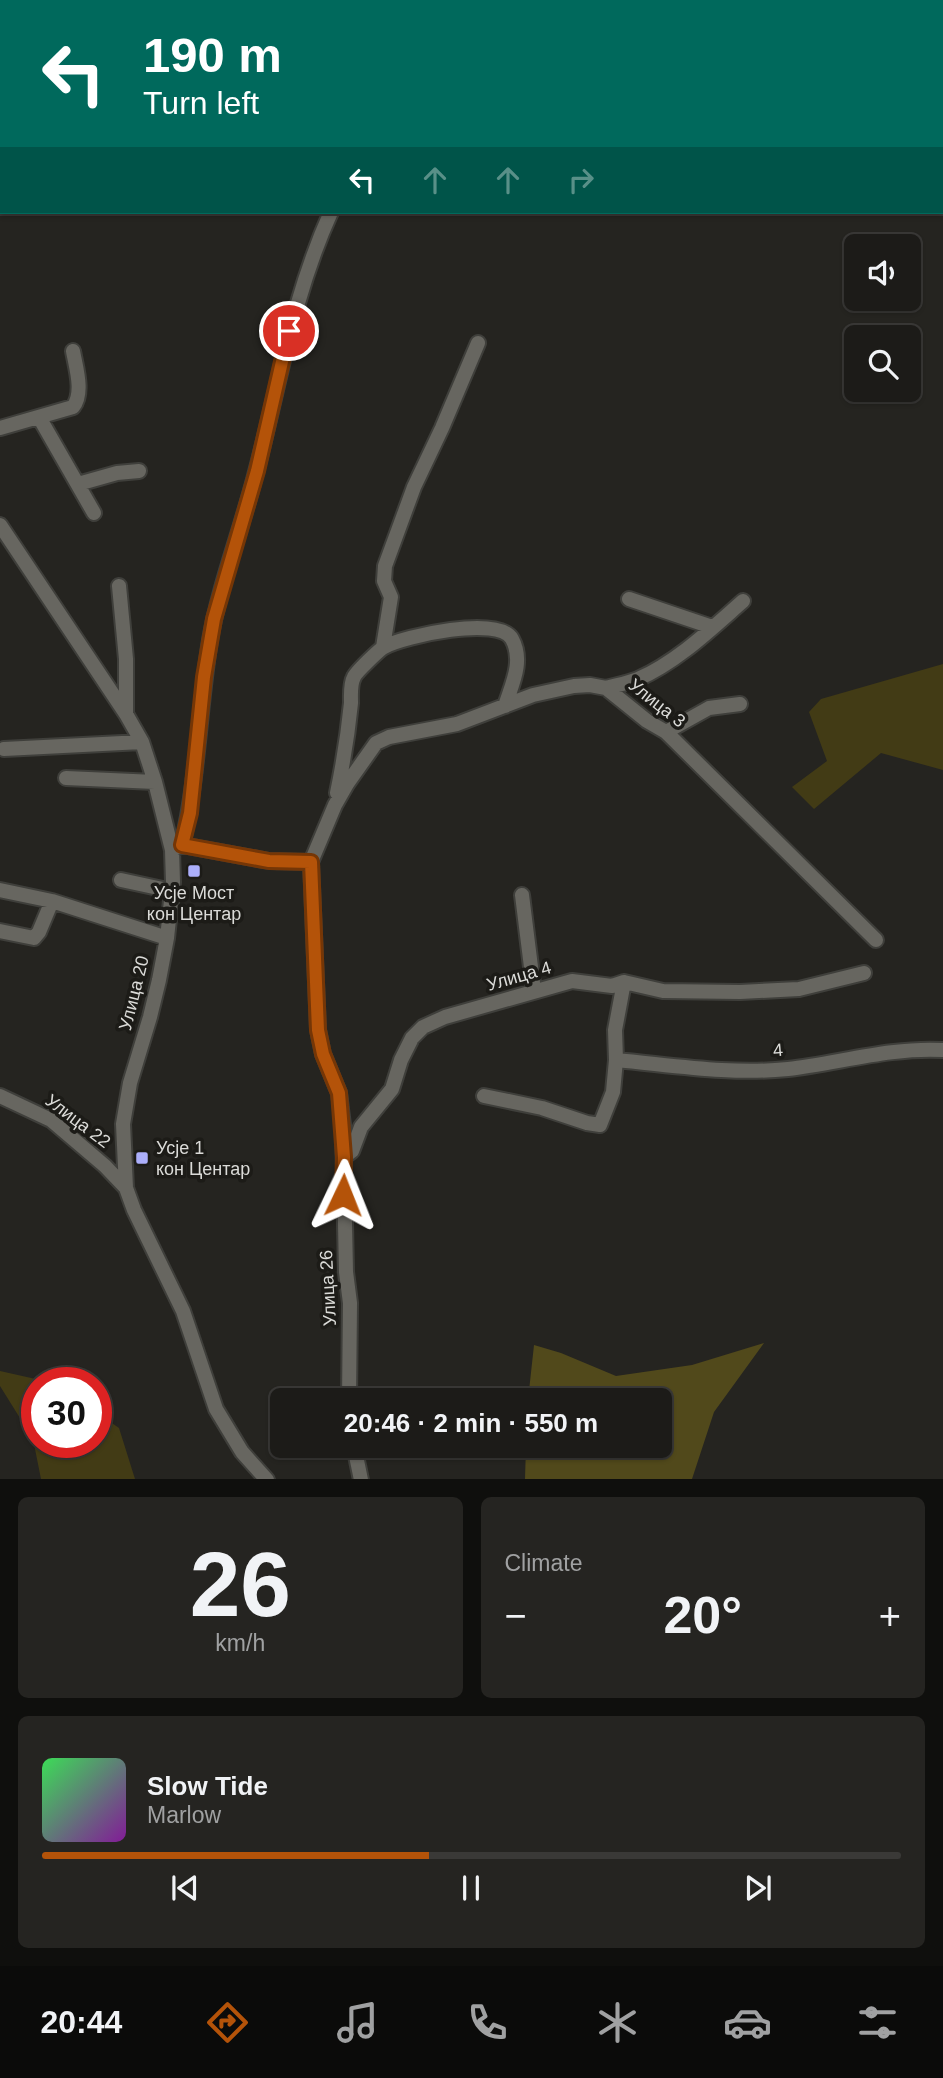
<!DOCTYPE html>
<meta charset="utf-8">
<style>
body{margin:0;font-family:Helvetica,sans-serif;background:#252421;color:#f1f3f6;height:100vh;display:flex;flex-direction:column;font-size:26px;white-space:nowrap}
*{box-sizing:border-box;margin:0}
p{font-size:23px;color:#a0a1a2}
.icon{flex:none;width:38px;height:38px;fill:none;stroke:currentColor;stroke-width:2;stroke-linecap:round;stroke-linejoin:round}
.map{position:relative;height:1479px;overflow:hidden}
.sheet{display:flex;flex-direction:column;gap:18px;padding:18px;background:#0f0f0d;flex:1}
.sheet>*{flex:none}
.hud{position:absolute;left:0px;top:0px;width:943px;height:214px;box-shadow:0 2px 5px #0004,0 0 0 2px #3a3937;background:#00695c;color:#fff;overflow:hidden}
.controls{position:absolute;left:844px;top:234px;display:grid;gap:14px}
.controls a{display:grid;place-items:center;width:77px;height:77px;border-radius:10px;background:#1c1b18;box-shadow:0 2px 5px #0004,0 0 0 2px #3a3937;font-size:35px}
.speed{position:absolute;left:21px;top:1367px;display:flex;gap:14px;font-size:35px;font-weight:700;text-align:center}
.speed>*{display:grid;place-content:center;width:91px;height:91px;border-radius:50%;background:#1c1b18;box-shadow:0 2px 5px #0004,0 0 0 2px #3a3937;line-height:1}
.speed .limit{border:10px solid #d22;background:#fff;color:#111}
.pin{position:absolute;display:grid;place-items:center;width:60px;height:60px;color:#fff;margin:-30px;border:4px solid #fff;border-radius:50%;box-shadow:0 2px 7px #0007}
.me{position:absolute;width:77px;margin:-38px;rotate:2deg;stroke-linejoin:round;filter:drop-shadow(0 0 5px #0008)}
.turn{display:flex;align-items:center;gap:24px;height:147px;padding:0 28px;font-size:32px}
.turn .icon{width:91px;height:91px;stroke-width:2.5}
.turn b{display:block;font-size:49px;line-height:60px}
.lanes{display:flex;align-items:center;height:66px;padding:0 28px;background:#0003;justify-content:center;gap:35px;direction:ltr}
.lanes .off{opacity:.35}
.big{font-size:52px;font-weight:600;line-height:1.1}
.sheet .card{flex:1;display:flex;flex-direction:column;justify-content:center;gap:10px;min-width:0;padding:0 24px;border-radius:10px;background:#252421}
.sheet .dial{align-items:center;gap:0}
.dial b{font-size:91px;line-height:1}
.song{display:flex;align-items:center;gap:21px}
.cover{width:84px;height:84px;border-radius:10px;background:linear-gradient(135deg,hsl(130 70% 55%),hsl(290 70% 35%))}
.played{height:7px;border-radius:4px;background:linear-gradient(90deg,#b45309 45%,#3a3937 45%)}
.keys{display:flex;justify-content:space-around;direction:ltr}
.heat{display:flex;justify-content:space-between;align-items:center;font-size:38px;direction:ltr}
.sheet .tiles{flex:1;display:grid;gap:18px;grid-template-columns:1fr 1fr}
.card:last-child{grid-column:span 2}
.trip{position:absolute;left:270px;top:1388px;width:402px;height:70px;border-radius:10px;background:#1c1b18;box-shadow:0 2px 5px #0004,0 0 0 2px #3a3937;font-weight:600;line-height:70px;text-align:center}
.tab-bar{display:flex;height:112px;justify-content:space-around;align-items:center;background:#0b0b0a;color:#a0a1a2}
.tab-bar .icon{width:49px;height:49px}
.tab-bar .active{color:#b45309}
.tab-bar b{font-size:32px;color:#f1f3f6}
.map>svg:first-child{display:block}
.green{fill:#423b15}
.forest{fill:#51491b}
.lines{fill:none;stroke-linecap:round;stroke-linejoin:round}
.minor-casing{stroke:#3f3f3b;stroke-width:18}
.minor{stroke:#676660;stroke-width:14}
.route-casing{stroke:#753606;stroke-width:18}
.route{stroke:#b45309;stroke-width:12}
.poi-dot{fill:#acaffb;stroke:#1c1b17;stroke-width:2.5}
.labels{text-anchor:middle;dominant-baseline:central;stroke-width:7;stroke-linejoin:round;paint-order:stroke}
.street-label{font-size:18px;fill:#dbdbd8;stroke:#1c1b17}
.poi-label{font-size:18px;fill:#dbdbd8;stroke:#1c1b17}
</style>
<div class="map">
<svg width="943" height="1480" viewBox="0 0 943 1480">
<rect width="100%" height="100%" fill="#252420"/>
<path class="green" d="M943 664V770L881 753 814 809 792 787 827 761 809 712 821 699Z
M0 1371 49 1382H37V1442H96V1412L119 1428 135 1479H41L33 1439 0 1386Z"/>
<path class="forest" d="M764 1343 714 1412 692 1479H525L526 1446H660V1400H528L534 1345 561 1353 616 1376 692 1365Z"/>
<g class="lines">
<g class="minor-casing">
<path id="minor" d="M927 0 928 2
M453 2V0
M942 37H943
M39 417 94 513
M0 428 73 407C84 393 76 368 73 351
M78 484 117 473 139 471
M0 525 126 714 142 742 155 782 172 850 173 882 167 938 159 980 150 1017 130 1083 123 1124 126 1188 134 1210 183 1311 216 1409 242 1452 267 1480
M119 586 126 659V713
M629 599 712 627
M383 647 391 597 384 581 385 566 414 487 442 428 478 343
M606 688C617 685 628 683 638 679 677 662 711 629 743 601
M666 732 709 708 740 704
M4 749 142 742
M66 778 155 782
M337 793C343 764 348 733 351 703 351 695 350 684 354 677 356 672 379 650 384 647 404 636 499 615 512 639 524 661 512 684 505 706
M182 845 269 861 311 862
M172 850 182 845C198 778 199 709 210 640 220 583 242 528 256 472 280 382 292 298 331 212
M121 880 172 891
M0 890 52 901 167 938
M522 895 534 991
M0 931 34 938 39 932 52 901
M616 1060C672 1065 731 1075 788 1069 839 1063 891 1047 943 1050
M0 1096 51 1120 105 1166 126 1188
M484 1096 542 1108 587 1123 600 1125 613 1092 616 1060 615 1030 624 982
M344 1157 352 1151 361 1127 392 1089 401 1060 412 1038 423 1027 445 1017 572 981 612 986 624 982 663 991 740 992 799 989 864 973
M349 1400 350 1303 346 1272 343 1125 339 1093 323 1054 318 1030 311 862 335 805 347 784 376 743 389 737 457 724 533 695 574 686 590 685 606 688 647 721 666 732 876 940
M354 1446 361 1480"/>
</g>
<use href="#minor" class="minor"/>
</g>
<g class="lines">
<g class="route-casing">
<path id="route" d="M289 331 257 471 214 619 204 677 190 813 182 845 269 861 311 862 318 1030 323 1054 339 1093 344 1157 343 1195"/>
</g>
<use href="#route" class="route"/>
</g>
<g class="poi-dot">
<rect x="187" y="864" width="14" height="14" rx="3.5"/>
<rect x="135" y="1151" width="14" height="14" rx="3.5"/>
</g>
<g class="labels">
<g class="street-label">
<text transform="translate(657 703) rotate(38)">Улица 3</text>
<text transform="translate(519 976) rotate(-16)">Улица 4</text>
<text transform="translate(134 993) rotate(-76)">Улица 20</text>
<text transform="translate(778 1050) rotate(-5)">4</text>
<text transform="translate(78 1121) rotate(37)">Улица 22</text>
<text transform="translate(328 1288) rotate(-93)">Улица 26</text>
</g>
<g class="poi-label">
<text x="194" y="893">Усје Мост<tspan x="194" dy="21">кон Центар</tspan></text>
<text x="156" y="1148" text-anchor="start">Усје 1<tspan x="156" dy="21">кон Центар</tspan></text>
</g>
</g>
</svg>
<div class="controls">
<a><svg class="icon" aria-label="sound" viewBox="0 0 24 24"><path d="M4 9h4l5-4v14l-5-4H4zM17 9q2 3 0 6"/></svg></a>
<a><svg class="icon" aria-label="search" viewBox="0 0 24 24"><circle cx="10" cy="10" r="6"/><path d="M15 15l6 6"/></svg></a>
</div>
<div class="speed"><div class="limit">30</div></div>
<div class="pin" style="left:289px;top:331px;background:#d93025"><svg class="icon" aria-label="arrive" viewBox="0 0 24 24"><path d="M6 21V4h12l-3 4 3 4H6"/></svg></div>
<svg class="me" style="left:343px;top:1195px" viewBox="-20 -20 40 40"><path d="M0-17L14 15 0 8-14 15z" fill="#b45309" stroke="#fff" stroke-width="4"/></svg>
<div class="trip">20:46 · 2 min · 550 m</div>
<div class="hud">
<div class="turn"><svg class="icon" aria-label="left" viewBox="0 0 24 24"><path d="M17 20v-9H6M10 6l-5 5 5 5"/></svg><div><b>190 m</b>Turn left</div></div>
<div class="lanes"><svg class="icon" aria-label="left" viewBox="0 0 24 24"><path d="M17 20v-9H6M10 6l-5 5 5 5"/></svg><svg class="icon off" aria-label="ahead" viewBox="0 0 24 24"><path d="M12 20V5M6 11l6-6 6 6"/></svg><svg class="icon off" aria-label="ahead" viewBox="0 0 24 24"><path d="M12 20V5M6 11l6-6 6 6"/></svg><svg class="icon off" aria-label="right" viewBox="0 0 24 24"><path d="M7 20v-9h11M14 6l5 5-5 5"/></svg></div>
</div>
</div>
<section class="sheet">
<div class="tiles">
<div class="card dial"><b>26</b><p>km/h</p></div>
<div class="card"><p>Climate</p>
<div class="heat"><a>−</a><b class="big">20°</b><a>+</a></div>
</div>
<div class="card">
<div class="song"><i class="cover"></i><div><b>Slow Tide</b><p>Marlow</p></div></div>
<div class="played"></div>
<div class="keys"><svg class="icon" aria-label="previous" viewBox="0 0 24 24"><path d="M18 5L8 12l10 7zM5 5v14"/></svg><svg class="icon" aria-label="pause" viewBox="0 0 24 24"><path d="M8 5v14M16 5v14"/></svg><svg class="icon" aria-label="next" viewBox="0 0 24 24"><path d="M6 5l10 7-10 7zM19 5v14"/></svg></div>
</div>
</div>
</section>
<nav class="tab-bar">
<b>20:44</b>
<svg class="icon active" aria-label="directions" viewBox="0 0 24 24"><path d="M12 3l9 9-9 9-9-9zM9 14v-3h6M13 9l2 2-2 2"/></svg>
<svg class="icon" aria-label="music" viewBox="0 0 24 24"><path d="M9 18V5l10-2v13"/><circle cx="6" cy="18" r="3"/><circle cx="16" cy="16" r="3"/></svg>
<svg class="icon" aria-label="phone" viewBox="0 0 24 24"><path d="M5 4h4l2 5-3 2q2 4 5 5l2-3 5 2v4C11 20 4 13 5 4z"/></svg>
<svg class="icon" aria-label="climate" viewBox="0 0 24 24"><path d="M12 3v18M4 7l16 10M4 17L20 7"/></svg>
<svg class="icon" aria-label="car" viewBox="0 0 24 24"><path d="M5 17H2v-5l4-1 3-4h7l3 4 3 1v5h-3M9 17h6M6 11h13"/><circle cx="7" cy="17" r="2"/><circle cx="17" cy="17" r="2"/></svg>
<svg class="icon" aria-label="filters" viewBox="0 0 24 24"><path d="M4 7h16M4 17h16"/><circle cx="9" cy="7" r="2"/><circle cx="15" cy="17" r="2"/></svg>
</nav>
